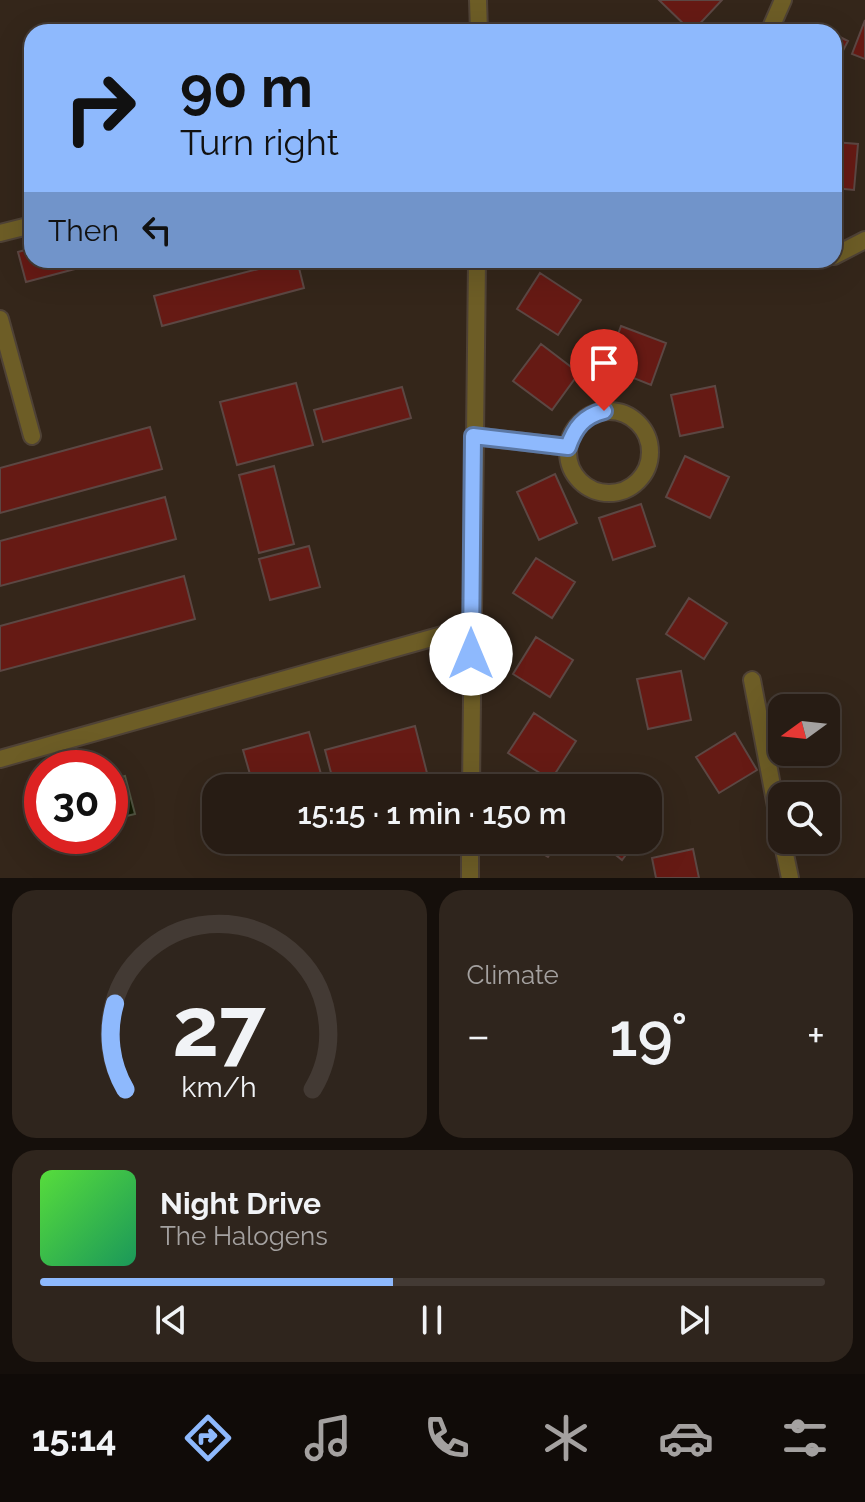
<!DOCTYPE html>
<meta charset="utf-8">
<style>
body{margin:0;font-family:Raleway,sans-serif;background:#2f251d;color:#f1f3f6;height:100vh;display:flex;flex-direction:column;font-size:30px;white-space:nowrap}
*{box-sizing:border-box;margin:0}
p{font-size:26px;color:#a4a1a0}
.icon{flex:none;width:44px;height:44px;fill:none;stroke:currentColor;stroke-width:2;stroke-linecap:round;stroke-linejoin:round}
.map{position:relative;height:878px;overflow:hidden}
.details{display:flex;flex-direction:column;gap:12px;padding:12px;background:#150f0b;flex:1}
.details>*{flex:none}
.top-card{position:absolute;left:24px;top:24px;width:818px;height:244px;border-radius:24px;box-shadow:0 8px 32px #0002,0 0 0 2px #433a34;background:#8eb9fd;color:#111;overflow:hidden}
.needle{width:52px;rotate:255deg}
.controls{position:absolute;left:768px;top:694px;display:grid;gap:16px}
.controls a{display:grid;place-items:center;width:72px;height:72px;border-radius:16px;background:#271c14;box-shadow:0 8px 32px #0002,0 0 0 2px #433a34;font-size:40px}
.speed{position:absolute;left:24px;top:750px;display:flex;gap:16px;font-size:40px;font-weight:700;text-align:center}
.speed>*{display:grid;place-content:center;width:104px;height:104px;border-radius:50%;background:#271c14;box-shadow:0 8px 32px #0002,0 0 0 2px #433a34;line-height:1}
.speed .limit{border:12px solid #d22;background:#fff;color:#111}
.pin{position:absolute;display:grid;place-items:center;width:68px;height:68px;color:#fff;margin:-82px -34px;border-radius:50% 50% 50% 0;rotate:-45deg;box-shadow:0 0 8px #0007}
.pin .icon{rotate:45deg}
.me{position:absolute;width:88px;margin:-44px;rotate:0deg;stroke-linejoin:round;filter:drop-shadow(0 0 6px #0008)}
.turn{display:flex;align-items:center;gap:28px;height:168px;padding:0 24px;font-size:36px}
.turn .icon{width:104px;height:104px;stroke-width:2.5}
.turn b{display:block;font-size:56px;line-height:68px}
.then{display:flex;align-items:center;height:76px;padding:0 24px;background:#0003;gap:16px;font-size:30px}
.big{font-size:60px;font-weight:600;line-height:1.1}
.details .tile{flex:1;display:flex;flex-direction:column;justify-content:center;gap:12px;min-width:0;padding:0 28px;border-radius:24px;background:#2f251d}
.details .dial{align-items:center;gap:0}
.dial svg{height:208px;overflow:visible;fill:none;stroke:#433a34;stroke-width:7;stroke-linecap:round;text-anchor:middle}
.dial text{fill:#f1f3f6;stroke:none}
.song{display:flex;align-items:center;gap:24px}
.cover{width:96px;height:96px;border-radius:12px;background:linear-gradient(135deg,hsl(110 70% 55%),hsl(150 70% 35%))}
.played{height:8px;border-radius:4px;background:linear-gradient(90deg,#8eb9fd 45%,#433a34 45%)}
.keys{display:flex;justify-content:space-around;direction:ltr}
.heat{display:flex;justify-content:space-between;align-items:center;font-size:44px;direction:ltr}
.details .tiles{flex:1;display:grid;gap:12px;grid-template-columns:1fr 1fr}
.tile:last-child{grid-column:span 2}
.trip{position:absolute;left:202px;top:774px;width:460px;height:80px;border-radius:24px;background:#271c14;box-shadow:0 8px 32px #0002,0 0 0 2px #433a34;font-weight:600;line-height:80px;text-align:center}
.menu{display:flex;height:128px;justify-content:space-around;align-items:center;background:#100b08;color:#a4a1a0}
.menu .icon{width:56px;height:56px}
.menu .selected{color:#8eb9fd}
.menu b{font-size:36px;color:#f1f3f6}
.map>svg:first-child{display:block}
.water{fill:#141c04;stroke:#505340;stroke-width:2}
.building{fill:#661a14;stroke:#5c4743;stroke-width:2}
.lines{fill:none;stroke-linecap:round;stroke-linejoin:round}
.street-casing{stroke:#4f4236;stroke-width:20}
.street{stroke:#6d5d26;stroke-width:16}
.route-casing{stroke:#5c78a4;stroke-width:20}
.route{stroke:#8eb9fd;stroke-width:14}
</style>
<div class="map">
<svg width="865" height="878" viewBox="0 0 865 878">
<rect width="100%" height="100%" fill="#34261a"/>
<path class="water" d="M125 776 135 814 110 820V780Z"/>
<path class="building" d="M659 0H722L692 32Z
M865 20V59L852 54Z
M834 34 848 41 834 68Z
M834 142 858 144 854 190 834 188Z
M32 248V260H109L26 282 18 252Z
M293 260H297L304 288 162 326 154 296Z
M685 260H733V265L685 264Z
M540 273 581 300 558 335 517 309Z
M621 326 666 343 651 385 606 367Z
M541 344 579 373 552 410 513 381Z
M296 383 313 445 237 465 220 402Z
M715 386 723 427 680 436 671 395Z
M402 387 411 418 323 442 314 410Z
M150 427 162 469 0 513V468Z
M685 456 729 477 710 518 666 497Z
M274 466 294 544 259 553 239 475Z
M555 474 577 523 539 540 517 492Z
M165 497 176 539 0 586V541Z
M641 504 655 546 613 560 599 518Z
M309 546 320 587 270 600 259 559Z
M536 558 575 582 552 618 513 593Z
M184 576 195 619 0 671V626Z
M689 598 727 623 704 659 666 634Z
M536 637 573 660 550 697 513 674Z
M681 671 691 720 648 729 637 679Z
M534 713 576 741 551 780 508 753Z
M415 726 428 777 386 788H335L325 750Z
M309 732 325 788H254L243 750Z
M735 733 757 770 719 793 696 757Z
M520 840H559L548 857Z
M597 840H637L622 860Z
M693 849 699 878H656L652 858Z"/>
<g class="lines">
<g class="street-casing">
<path id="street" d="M478 0 479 32
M769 32 783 0
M0 233 32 225
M834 256 865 240
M0 319 32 436
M568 452a41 41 0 1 1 82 0a41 41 0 1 1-82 0Z
M473 436 568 447
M752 680 782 838
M0 759 471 627
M471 788 477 260
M782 840 790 878
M470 878V840"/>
</g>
<use href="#street" class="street"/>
</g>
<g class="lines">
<g class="route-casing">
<path id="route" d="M471 654 473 436 568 447C575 427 584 416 604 411"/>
</g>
<use href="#route" class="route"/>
</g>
</svg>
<div class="controls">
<a><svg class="needle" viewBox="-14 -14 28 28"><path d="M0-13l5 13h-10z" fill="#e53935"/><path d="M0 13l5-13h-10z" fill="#a4a1a0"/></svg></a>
<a><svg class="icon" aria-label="search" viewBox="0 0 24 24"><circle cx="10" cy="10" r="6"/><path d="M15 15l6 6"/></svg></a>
</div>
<div class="speed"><div class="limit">30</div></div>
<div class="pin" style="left:604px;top:411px;background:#d93025"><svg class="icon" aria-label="arrive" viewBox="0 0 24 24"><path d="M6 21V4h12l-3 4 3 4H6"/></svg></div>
<svg class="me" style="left:471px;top:654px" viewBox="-20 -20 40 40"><circle r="19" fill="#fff"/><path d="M0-13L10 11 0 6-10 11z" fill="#8eb9fd"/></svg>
<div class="trip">15:15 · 1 min · 150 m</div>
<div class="top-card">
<div class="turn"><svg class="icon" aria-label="right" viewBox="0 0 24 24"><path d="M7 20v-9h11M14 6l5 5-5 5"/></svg><div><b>90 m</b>Turn right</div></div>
<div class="then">Then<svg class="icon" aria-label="left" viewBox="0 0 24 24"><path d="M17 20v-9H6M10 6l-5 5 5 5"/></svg></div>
</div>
</div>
<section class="details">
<div class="tiles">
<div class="tile dial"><svg viewBox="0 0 100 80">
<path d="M14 69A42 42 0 1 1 86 69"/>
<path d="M14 69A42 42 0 0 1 10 36" stroke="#8eb9fd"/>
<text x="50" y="56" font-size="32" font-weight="700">27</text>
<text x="50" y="72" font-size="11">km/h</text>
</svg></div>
<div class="tile"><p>Climate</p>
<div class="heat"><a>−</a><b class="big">19°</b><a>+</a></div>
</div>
<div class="tile">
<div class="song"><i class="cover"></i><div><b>Night Drive</b><p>The Halogens</p></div></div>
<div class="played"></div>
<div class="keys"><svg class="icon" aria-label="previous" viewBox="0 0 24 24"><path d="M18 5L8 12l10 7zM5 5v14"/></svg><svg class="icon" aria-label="pause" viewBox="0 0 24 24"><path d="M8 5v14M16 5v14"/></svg><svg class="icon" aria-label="next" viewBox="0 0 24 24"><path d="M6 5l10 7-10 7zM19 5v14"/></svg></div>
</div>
</div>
</section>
<nav class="menu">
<b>15:14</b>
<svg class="icon selected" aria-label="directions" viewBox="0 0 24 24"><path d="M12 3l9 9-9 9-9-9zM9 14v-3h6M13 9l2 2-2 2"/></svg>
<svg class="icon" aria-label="music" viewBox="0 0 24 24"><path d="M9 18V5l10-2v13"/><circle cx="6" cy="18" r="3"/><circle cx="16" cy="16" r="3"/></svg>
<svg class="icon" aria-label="phone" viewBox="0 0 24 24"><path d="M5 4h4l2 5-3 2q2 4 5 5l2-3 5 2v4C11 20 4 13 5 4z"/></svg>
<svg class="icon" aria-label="climate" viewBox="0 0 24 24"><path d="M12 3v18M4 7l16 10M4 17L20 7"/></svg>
<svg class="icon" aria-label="car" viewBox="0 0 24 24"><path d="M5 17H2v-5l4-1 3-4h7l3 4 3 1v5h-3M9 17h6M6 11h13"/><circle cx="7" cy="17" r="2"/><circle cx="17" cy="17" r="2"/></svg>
<svg class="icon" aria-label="filters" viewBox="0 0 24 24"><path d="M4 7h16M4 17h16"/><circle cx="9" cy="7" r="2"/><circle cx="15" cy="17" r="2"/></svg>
</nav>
